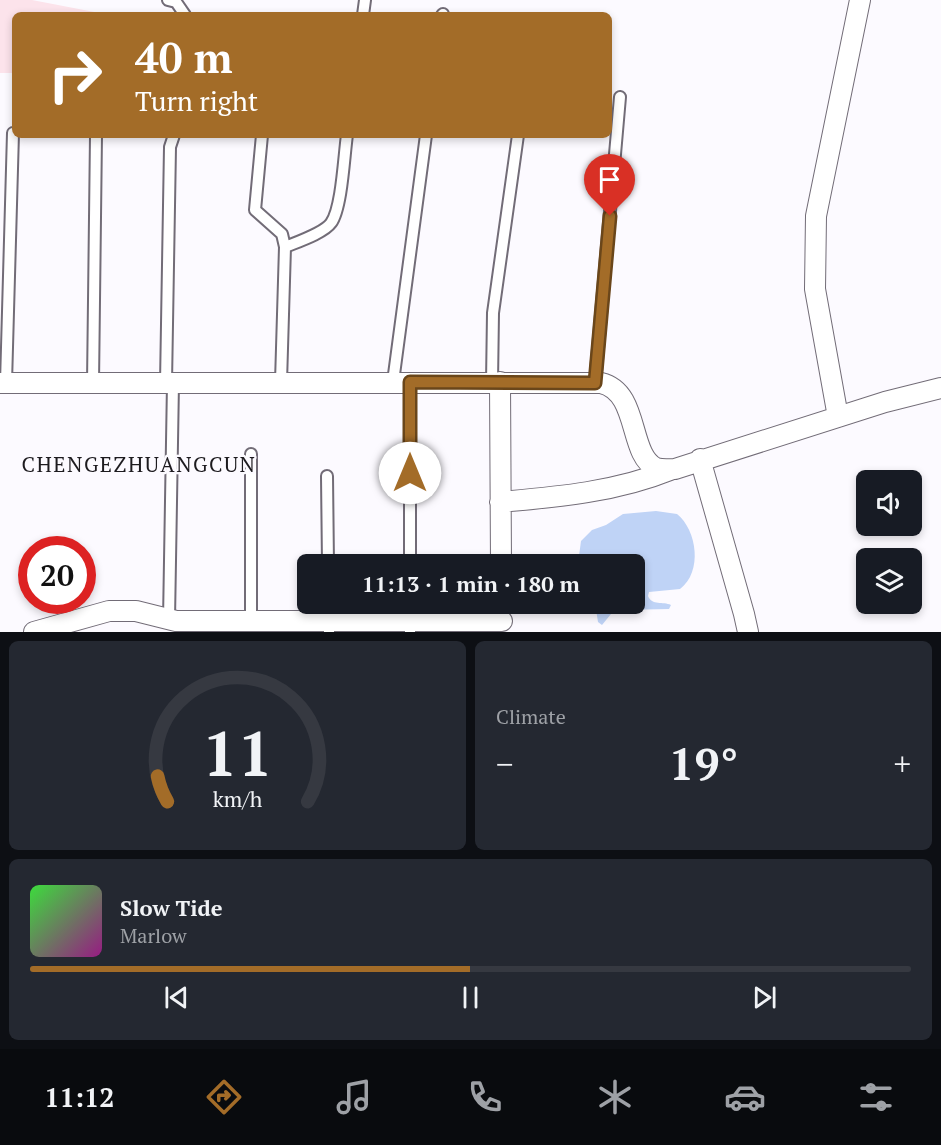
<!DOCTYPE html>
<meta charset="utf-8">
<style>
body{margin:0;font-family:"PT Serif",serif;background:#242831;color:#f1f3f6;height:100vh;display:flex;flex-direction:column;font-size:22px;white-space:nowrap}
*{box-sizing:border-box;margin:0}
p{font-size:20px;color:#9ea1a6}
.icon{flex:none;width:33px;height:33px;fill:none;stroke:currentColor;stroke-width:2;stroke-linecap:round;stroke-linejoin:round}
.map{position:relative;height:632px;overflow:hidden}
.side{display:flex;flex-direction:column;gap:9px;padding:9px;background:#0d0f14;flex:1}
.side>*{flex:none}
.hud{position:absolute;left:12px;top:12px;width:600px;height:126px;border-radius:9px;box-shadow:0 3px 9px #0003;background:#a36c28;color:#fff;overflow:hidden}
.fabs{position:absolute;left:856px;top:470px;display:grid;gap:12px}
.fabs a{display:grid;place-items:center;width:66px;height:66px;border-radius:9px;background:#171b24;box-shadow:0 3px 9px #0003;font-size:30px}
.speed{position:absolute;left:18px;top:536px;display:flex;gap:12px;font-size:30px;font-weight:700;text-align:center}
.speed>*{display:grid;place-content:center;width:78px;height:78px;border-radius:50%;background:#171b24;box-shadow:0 3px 9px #0003;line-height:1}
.speed .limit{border:9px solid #d22;background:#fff;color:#111}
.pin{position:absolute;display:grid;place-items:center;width:51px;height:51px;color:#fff;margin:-62px -26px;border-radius:50% 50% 50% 0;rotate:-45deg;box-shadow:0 0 6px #0007}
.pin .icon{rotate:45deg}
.me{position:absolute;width:66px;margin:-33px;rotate:0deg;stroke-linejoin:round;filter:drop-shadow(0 0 4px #0008)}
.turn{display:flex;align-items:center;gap:21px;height:126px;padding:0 24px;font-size:27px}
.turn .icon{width:78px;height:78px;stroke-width:2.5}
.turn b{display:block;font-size:42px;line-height:51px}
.big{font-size:45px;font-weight:700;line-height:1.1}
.side .card{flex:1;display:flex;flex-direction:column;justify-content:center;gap:9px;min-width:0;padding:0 21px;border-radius:9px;background:#242831}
.side .dial{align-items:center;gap:0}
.dial svg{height:156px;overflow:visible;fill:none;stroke:#363941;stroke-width:7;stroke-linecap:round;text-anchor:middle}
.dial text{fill:#f1f3f6;stroke:none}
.song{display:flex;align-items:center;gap:18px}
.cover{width:72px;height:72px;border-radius:9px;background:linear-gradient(135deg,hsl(120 70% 55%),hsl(310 70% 35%))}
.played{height:6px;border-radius:3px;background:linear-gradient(90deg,#a36c28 50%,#363941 50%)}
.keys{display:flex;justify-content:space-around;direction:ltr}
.heat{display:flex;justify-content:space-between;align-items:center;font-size:33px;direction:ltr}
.side .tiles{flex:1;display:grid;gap:9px;grid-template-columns:1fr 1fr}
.card:last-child{grid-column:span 2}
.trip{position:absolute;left:297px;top:554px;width:348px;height:60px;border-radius:9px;background:#171b24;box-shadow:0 3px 9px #0003;font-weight:700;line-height:60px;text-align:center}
.menu{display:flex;height:96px;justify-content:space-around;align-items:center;background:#090b0e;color:#9ea1a6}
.menu .icon{width:42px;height:42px}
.menu .active{color:#a36c28}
.menu b{font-size:27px;color:#f1f3f6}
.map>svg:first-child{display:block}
.green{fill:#fce3eb}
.water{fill:#bfd3f6}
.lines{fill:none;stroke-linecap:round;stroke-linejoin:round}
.service-casing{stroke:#726c77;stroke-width:14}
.minor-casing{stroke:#726c77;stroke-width:22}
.service{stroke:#fff;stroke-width:10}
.minor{stroke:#fff;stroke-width:20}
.route-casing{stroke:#6a461a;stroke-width:15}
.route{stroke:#a36c28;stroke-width:10}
.labels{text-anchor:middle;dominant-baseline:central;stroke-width:4.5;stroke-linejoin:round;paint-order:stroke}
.quarter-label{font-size:21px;letter-spacing:1.5px;fill:#1d1b1f;stroke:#fcfaff}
</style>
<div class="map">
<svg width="941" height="632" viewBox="0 0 941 632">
<rect width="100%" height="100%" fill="#fcfaff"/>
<path class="green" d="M0 0H32L110 15H15V73H0Z"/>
<path class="water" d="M656 511 677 514C697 530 703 572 680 589L649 592 648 596C652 606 663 601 671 605L669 609 622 610 611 614 602 625 598 622 595 603H634V564H580L579 556 581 541 592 530 606 525 623 514Z"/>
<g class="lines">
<g class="service-casing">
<path id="service" d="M168 0 176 2 185 15
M363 15 365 0
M442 15 443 14
M262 135 255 210 282 234 285 247
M281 382 285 247C297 242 324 233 331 223 342 208 344 155 347 135
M393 382 426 135
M410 382V564
M492 382 493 313 518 135
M6 383 13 133
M93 383 96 135
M166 383 170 147 174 135
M595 383 620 97
M327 476 328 564
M328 603 329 632
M410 603V632
M169 620 173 383
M251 621V454"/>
</g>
<g class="minor-casing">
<path id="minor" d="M500 382 501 564
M0 383H601C640 392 628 455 656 468 662 470 669 469 675 469L885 402 941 388
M838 417 815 289 816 216 860 0
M700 459 744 614 748 632
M500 502C557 497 616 492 670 470
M34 632 109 611H136L176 621H502"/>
</g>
<use href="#service" class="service"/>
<use href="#minor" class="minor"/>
</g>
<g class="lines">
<g class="route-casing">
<path id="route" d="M410 473V382L595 383 610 216"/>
</g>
<use href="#route" class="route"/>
</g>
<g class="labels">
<g class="quarter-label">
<text x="139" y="464">CHENGEZHUANGCUN</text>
</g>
</g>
</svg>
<div class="fabs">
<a><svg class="icon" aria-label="sound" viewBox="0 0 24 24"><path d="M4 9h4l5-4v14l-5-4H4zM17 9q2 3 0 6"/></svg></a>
<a><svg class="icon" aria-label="layers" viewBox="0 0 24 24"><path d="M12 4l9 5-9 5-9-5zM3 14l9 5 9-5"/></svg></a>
</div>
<div class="speed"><div class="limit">20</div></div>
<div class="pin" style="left:610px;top:216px;background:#d93025"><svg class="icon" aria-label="arrive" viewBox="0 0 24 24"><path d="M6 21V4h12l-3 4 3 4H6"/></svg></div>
<svg class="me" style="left:410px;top:473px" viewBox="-20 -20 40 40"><circle r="19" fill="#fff"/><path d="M0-13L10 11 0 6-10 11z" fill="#a36c28"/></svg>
<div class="trip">11:13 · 1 min · 180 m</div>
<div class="hud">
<div class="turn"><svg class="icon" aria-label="right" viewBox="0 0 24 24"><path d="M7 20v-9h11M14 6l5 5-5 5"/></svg><div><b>40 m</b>Turn right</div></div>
</div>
</div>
<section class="side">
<div class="tiles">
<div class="card dial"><svg viewBox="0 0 100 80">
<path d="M14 69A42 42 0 1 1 86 69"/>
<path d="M14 69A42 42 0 0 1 9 56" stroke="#a36c28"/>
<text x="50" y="56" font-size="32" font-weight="700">11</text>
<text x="50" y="72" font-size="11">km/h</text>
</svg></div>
<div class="card"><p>Climate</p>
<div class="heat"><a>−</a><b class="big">19°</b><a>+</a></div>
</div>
<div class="card">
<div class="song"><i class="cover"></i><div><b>Slow Tide</b><p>Marlow</p></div></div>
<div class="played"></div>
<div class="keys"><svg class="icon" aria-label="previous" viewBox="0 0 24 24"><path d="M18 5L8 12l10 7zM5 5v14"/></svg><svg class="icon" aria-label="pause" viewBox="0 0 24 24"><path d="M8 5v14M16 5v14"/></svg><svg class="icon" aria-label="next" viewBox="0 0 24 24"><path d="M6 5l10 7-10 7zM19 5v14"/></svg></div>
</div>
</div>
</section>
<nav class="menu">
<b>11:12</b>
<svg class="icon active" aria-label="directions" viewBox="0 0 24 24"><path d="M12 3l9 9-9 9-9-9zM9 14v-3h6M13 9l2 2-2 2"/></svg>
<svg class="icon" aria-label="music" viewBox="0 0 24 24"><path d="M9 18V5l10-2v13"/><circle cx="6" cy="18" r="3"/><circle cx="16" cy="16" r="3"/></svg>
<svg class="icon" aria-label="phone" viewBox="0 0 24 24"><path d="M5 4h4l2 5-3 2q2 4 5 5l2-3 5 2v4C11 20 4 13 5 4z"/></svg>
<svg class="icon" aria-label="climate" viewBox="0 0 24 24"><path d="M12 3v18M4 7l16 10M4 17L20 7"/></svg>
<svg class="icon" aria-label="car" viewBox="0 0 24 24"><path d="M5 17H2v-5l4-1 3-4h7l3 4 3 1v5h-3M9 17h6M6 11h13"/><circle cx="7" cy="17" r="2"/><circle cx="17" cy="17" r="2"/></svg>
<svg class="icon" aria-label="filters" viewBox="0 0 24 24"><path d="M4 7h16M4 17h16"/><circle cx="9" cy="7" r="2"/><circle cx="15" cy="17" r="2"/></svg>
</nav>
